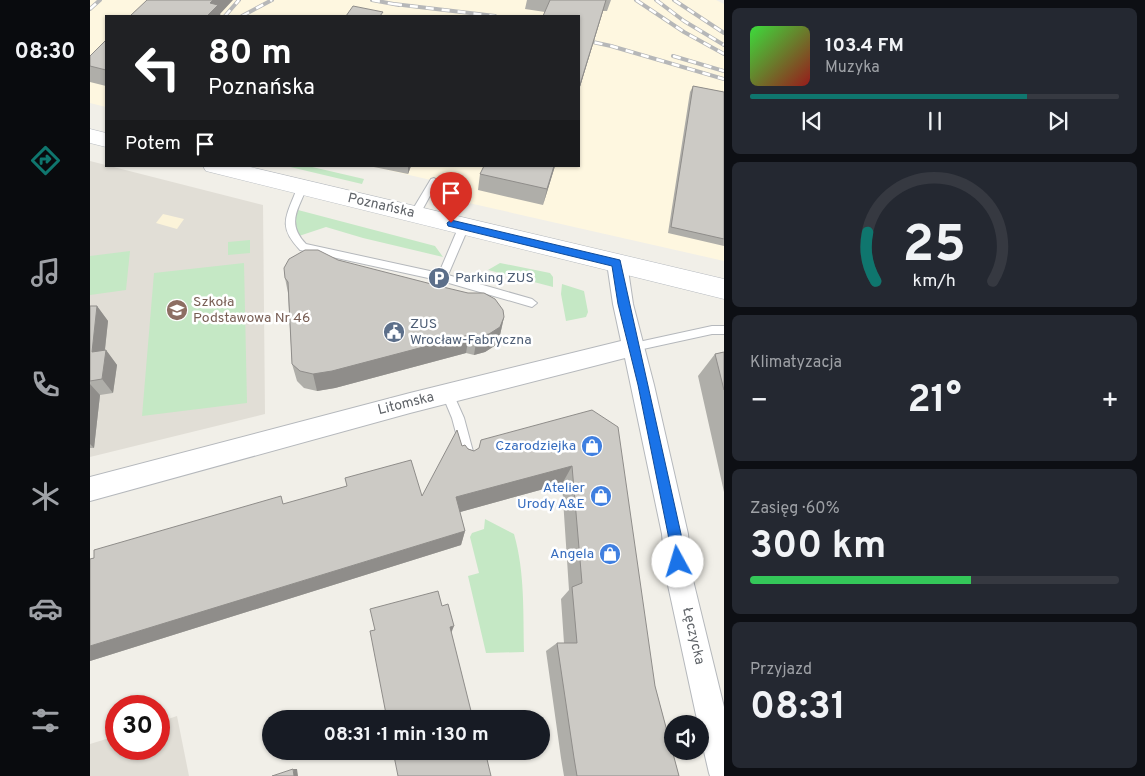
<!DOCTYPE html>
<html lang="pl">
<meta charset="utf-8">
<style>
body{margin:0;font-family:Overpass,sans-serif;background:#242831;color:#f1f3f6;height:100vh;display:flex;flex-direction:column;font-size:19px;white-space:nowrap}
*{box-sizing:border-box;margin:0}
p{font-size:16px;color:#9ea1a6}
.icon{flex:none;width:28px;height:28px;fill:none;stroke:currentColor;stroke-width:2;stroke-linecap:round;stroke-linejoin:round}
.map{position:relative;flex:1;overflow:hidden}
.details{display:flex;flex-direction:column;gap:8px;padding:8px;background:#0d0f14;width:421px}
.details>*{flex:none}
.guide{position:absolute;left:15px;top:15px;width:475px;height:152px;border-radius:0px;box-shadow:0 1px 4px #0004;background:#202124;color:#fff;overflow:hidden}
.fabs{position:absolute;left:574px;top:715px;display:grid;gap:10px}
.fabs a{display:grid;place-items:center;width:45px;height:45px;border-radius:50%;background:#171b24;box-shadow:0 1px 4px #0004;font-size:25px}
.speed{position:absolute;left:15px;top:695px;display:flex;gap:10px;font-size:25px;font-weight:700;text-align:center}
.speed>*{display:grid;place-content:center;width:65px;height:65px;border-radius:50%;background:#171b24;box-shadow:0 1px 4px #0004;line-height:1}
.speed .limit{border:8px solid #d22;background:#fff;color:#111}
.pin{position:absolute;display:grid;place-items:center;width:42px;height:42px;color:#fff;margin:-51px -21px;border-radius:50% 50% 50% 0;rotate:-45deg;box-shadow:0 0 5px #0007}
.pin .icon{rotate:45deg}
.me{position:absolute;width:55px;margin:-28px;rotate:354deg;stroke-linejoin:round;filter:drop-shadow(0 0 4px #0008)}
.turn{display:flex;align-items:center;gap:18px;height:105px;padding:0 20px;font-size:22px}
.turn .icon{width:65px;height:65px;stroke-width:2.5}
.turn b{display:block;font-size:35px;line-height:42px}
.then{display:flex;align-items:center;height:48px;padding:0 20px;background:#0003;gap:10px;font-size:19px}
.big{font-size:38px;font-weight:700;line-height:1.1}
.details .widget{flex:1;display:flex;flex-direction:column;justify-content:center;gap:8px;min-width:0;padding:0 18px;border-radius:8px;background:#242831}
.details .dial{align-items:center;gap:0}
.dial svg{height:130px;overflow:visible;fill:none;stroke:#363941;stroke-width:7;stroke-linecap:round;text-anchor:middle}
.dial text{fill:#f1f3f6;stroke:none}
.song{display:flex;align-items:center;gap:15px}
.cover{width:60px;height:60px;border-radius:8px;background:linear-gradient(135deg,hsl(120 70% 55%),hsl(0 70% 35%))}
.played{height:5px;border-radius:2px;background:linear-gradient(90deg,#0f766e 75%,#363941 75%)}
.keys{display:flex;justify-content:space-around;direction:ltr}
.heat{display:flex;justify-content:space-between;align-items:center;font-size:28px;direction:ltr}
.charge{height:8px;border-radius:4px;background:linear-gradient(90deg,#34c759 60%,#363941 0)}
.trip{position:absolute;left:172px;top:710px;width:288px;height:50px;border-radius:25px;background:#171b24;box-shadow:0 1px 4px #0004;font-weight:700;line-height:50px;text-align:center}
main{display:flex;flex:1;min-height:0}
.menu{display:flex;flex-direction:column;width:90px;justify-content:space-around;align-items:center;background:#090b0e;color:#9ea1a6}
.menu .icon{width:35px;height:35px}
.menu .on{color:#0f766e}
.menu b{font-size:22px;color:#f1f3f6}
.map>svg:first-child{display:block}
.commercial{fill:#fef7e0}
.education{fill:#e1ded6}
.green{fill:#c5e8c5}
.sand{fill:#fbf3d9}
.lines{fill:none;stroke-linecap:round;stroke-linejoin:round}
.lane-casing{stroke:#b5b8bc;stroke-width:2}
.street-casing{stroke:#b5b8bc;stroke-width:2}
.secondary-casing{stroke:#b6babf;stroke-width:1}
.lane{fill:#fff;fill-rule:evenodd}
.street{fill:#fff;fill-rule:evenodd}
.secondary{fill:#fff;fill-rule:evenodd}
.rail-casing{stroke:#b6b7b8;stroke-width:4}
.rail{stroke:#fff;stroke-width:2.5;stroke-dasharray:8;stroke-linecap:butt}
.wall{fill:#afaea9}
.shaded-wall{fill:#8f8d8a}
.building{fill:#cccac5;stroke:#8f8d8a}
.route{fill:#1a73e8;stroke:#114b97}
.labels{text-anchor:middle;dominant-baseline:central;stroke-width:5;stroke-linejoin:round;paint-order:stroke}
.street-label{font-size:14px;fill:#5f6368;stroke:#fff}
.service-label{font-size:14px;fill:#4e5e75;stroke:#fff;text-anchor:start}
.education-label{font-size:14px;fill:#785e54;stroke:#fff;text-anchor:start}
.shop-label{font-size:14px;fill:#366cbe;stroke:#fff;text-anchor:end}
</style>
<main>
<nav class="menu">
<b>08:30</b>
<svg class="icon on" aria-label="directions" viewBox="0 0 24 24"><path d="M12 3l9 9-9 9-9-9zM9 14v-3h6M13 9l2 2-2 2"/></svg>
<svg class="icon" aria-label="music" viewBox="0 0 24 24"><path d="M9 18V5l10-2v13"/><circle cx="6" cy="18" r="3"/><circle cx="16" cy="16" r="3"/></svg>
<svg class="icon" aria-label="phone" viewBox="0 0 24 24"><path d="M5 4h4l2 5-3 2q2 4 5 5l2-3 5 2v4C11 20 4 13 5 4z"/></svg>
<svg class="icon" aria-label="climate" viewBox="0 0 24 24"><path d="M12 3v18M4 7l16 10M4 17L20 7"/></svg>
<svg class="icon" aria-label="car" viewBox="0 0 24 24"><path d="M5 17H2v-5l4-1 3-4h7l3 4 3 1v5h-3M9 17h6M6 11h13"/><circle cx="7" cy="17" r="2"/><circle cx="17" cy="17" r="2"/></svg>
<svg class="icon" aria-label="filters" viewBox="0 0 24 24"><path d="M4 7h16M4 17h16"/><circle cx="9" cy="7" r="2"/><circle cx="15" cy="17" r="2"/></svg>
</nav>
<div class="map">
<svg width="634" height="776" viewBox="0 0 634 776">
<rect width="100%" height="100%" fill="#f1efe8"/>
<path class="commercial" d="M0 0H626L634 4V261L370 201 363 197 367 186 280 166H489V16H16V107L0 103Z"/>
<path class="education" d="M0 161 173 205 175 414 0 457Z
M87 716 99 776H0V744L26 736V749H69V722Z"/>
<path class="green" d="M196 166H218L274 179 272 184Z
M208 210 345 246 353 257 273 238 236 227 209 236 203 226Z
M160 240V253L138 255V242Z
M40 251 36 290 0 295V256Z
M154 263 157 403 52 416 64 273Z
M410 263 460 273 463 277V287L398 270Z
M472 284 494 291 498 312 496 317 476 321 471 294Z
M395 519 424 534C435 572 433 613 434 652L396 653 378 576 389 573 380 537 382 533 394 529Z"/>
<path class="sand" d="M73 214 94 219 87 229 66 223Z"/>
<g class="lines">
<g class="lane-casing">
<path id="lane" d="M344 178 348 181 330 214 325 217 322 216 320 214 341 179Z
M212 184 217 187C208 210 196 223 216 244L349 273 369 226 374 223 379 226 358 275 442 299 447 303 442 307 352 281 210 250C190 229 194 220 204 196 206 191 207 186 212 184Z
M622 326H634V334H622L544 351 540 350 539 347 540 344 544 343Z
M358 389 362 391 374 418 385 459 383 463 379 465 375 463 373 459 362 418 352 394 354 391Z"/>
</g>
<g class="street-casing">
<path id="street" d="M527 256 534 258 537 263 543 304 564 385 598 534 602 576 634 707V776H620L619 773 610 734V724H608L576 576 572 534 535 358 320 413 0 501V477L320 393 531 341 523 304 517 263 520 258Z"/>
</g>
<g class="secondary-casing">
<path id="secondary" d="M0 129 16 133V147L0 143Z
M113 166H156L634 279V299L124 173 116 171Z"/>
</g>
<use href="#lane" class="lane"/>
<use href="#street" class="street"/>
<use href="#secondary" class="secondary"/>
<g class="rail-casing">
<path id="rail" d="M282 0 309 5
M546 0 594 32 634 54
M566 0 594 21 634 45
M584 0 634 33
M304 4 405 16
M0 9 10 0
M135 16 149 0
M152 16 182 0
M489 39 521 46 634 79
M583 56 634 71"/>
</g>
<use href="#rail" class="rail"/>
</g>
<path class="wall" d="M437 0H521L517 11H513L489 90V16L455 12 435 9Z
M16 40V86L0 82V56Z
M603 86 634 92V246L578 233 600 92Z
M279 166H321L318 174Z
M465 166 453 205 388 190 390 174Z
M248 260 414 317 410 335 406 345 395 352 384 355 376 353 245 388 227 391 214 388 207 381 202 364 198 293 195 278Z
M0 306H7L18 321 15 350H16L27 365 23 393 10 395 4 448H0Z
M634 352V492L608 376 625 354Z
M502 410 565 686 589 776H474L471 758 456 651 467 643H474L471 599 479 590 472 484 370 512 375 531 371 545 0 661V559L195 504 332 496 372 446 384 451Z"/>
<path class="shaded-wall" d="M123 0H143L130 14 131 16H117L120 3Z
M516 0 513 11 489 90V88Z
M318 166H321L318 174Z
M464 166H465L453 205 457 189Z
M7 306 18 321 13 366 2 352Z
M414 317 410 335 406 345 395 352 384 355 387 336Z
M379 335 376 353 245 388 227 391 223 374Z
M16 350 27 365 23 393 12 379Z
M0 384 10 395 4 448 0 444Z
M482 466 472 484 363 514 366 497Z
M375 531 371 545 0 661V646Z
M364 626 360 636V627Z
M203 769H207L208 776H204Z"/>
<path class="building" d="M57 0H123L120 3 128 5 117 16H40Z
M460 0H516L489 88V16H453Z
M263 6 293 12 290 16H256Z
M16 40V70L0 66V56Z
M603 86 634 92V239L581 227Z
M394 166H464L457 189 390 174Z
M215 250H228L248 260 353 287 378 293H394L405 299 413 310 414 317 410 327 399 334 387 336 379 335 242 371 223 374 210 371 202 364 198 282 195 278 194 268 199 259Z
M0 306H7L2 352 16 350 12 379 0 381Z
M634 352V390L625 354Z
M502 410 528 427 565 686 589 776H487L484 758 467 643H487L482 587 492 583 482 466 366 497 375 531 0 646V559L4 558V550L191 496 193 504 257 486 255 478 321 460 332 496 367 430 372 446 375 445 378 449 384 451 389 448 391 440Z
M348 591 352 606 358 604 364 626 360 627 383 719H297L280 631 285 630 280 609Z
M303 751H391L392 756 396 755 401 776H308Z
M203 769 204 776H182Z"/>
<path class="route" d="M361 220 530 260 591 534 594 562 592 567 588 569 583 567 578 534 548 385 528 304 522 266 358 226 357 223Z"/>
<defs>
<g id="parking-disc" transform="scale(1.125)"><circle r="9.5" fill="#5c6f8a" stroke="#fff"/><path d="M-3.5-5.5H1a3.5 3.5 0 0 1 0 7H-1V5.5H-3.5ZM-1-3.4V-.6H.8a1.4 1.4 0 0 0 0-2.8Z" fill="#fff"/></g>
<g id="school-disc" transform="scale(1.125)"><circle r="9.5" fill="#8d6e63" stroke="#fff"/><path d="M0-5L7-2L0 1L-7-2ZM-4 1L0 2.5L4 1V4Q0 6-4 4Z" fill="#fff"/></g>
<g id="civic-disc" transform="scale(1.125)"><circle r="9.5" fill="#5c6f8a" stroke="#fff"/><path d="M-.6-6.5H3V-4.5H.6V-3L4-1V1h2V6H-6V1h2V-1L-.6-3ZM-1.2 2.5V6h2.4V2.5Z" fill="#fff"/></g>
<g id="shop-disc" transform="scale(1.125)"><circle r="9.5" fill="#3f7fe0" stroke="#fff"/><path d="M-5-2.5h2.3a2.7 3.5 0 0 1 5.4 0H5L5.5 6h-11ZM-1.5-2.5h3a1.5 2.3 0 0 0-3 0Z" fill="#fff"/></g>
</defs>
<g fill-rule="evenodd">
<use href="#parking-disc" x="349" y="278"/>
<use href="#school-disc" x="87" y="310"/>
<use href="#civic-disc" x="304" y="332"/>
<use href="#shop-disc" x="502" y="446"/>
<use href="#shop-disc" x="511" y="496"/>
<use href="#shop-disc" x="520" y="554"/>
</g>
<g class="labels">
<g class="street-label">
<text transform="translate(291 206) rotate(13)">Poznańska</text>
<text transform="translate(316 404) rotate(-14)">Litomska</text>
<text transform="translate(603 636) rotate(77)">Łęczycka</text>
</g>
<g class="service-label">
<text x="365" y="278">Parking ZUS</text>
<text x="320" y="324">ZUS<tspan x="320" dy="16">Wrocław-Fabryczna</tspan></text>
</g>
<g class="education-label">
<text x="103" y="302">Szkoła<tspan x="103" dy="16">Podstawowa Nr 46</tspan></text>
</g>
<g class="shop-label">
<text x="486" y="446">Czarodziejka</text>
<text x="495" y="488">Atelier<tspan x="495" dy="16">Urody A&amp;E</tspan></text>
<text x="504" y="554">Angela</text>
</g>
</g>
</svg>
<div class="fabs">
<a><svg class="icon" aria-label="sound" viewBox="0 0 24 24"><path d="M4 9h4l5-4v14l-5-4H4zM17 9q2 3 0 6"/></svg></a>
</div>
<div class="speed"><div class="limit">30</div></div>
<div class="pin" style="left:361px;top:223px;background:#d93025"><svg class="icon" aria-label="arrive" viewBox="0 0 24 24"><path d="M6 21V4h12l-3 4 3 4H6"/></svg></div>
<svg class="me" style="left:588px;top:562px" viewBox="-20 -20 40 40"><circle r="19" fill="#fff"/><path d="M0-13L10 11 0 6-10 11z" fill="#1a73e8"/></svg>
<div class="trip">08:31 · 1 min · 130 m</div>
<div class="guide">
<div class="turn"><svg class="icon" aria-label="left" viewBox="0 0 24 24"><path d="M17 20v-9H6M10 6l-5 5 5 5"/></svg><div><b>80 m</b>Poznańska</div></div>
<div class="then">Potem<svg class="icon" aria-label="arrive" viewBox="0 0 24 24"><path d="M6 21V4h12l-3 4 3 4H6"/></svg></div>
</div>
</div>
<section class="details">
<div class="widget">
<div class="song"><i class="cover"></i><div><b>103.4 FM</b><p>Muzyka</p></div></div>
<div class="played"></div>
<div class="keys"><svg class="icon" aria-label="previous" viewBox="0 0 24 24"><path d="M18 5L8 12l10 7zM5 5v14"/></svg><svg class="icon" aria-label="pause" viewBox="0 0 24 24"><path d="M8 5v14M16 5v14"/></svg><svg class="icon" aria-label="next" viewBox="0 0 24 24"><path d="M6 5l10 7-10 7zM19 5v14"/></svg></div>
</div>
<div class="widget dial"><svg viewBox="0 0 100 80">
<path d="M14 69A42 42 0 1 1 86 69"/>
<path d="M14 69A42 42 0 0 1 9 39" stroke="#0f766e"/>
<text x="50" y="56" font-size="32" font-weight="700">25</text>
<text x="50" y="72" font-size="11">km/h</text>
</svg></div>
<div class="widget"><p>Klimatyzacja</p>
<div class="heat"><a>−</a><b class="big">21°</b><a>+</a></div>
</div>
<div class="widget"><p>Zasięg · 60%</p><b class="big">300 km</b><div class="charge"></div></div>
<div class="widget"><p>Przyjazd</p><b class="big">08:31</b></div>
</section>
</main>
